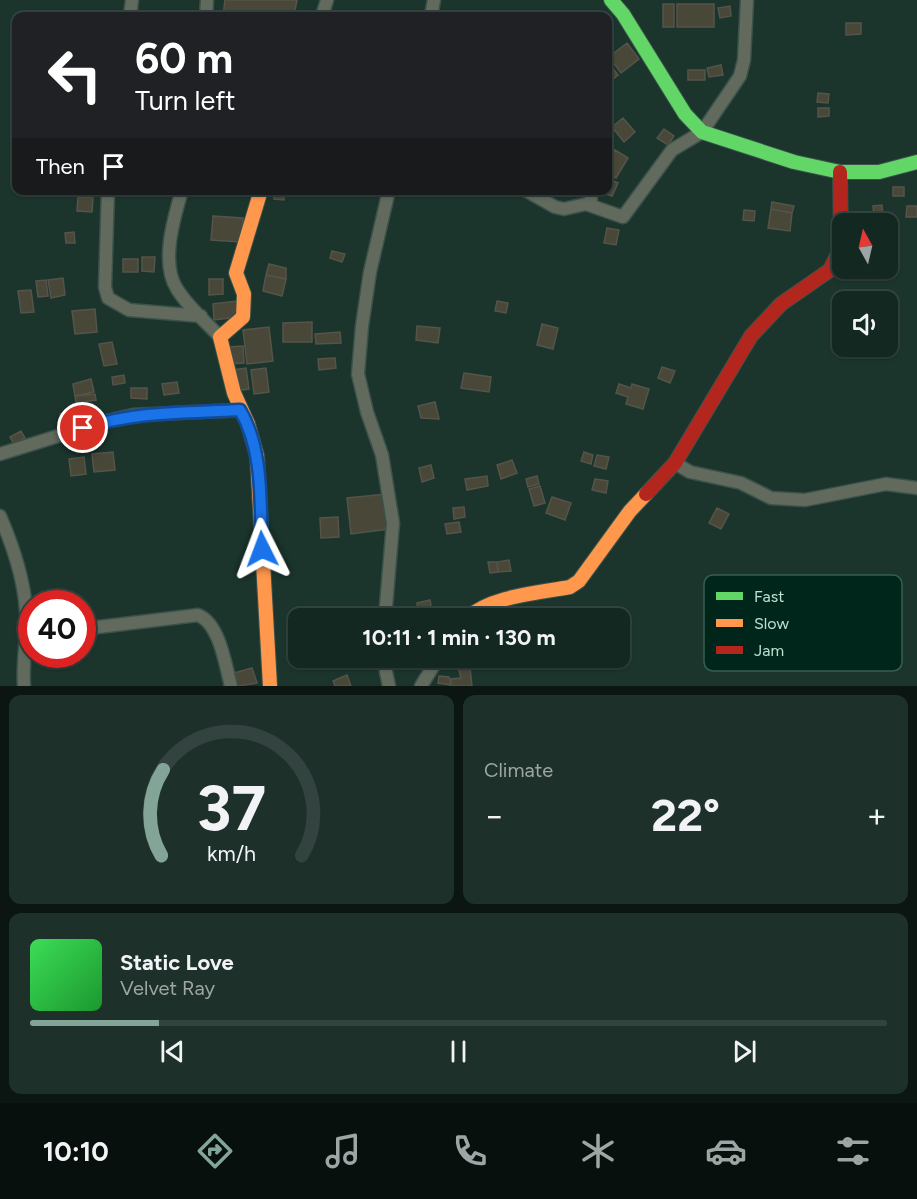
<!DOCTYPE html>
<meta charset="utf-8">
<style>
body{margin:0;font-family:Figtree,sans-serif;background:#1d302a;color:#f1f3f6;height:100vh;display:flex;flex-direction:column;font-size:22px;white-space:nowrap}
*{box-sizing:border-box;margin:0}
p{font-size:20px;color:#9da6a5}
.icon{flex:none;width:33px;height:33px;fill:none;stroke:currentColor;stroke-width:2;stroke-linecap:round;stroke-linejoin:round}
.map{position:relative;height:686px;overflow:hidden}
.details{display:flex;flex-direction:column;gap:9px;padding:9px;background:#0b1613;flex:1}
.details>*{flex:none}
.banner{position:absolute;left:12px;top:12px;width:600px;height:183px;border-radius:12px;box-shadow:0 2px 4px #0004,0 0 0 2px #334440;background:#202124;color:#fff;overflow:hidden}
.needle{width:39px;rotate:352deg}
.buttons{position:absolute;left:832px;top:213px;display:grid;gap:12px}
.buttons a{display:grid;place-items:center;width:66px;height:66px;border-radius:12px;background:#142822;box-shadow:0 2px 4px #0004,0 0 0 2px #334440;font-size:30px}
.speed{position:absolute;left:18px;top:590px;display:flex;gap:12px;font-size:30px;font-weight:700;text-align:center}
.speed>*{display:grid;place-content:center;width:78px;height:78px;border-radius:50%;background:#142822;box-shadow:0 2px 4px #0004,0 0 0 2px #334440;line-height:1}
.speed .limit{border:9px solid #d22;background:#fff;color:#111}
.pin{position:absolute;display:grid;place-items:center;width:51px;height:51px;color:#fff;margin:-26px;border:3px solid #fff;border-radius:50%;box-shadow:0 2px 6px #0007}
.me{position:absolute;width:66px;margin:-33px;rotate:357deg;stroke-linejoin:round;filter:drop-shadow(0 0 4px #0008)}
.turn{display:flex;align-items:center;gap:21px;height:126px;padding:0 24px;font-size:27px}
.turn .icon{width:78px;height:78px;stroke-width:2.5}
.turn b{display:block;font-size:42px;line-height:51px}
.then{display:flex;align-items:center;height:57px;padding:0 24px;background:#0003;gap:12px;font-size:22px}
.big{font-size:45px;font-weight:700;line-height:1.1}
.details .card{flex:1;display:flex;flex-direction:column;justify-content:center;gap:9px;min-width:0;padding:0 21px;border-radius:12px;background:#1d302a}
.details .dial{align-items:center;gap:0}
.dial svg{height:156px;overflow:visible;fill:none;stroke:#334440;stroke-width:7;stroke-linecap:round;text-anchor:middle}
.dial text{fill:#f1f3f6;stroke:none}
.song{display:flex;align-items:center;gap:18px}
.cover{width:72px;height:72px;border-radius:9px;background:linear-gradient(135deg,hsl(130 70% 55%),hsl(130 70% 35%))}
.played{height:6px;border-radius:3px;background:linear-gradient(90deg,#82a598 15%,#334440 15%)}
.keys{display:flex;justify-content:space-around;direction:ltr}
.heat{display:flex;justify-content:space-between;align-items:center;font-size:33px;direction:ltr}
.details .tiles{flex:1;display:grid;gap:9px;grid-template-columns:1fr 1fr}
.card:last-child{grid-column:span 2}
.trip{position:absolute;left:288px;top:608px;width:342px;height:60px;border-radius:12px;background:#142822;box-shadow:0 2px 4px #0004,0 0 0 2px #334440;font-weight:700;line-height:60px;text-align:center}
.tabs{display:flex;height:96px;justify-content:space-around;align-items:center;background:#08100e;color:#9da6a5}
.tabs .icon{width:42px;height:42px}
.tabs .active{color:#82a598}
.tabs b{font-size:27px;color:#f1f3f6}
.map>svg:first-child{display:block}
.building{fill:#484738;stroke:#55544a;stroke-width:1.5}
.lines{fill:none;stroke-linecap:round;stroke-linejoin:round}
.street-casing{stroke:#3a524a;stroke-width:15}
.fast-casing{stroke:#3a524a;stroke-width:16}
.slow-casing{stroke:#3a524a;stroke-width:16}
.jam-casing{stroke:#3a524a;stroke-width:16}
.street{stroke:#626a5d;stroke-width:12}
.fast{stroke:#63d668;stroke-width:14}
.slow{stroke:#ff974d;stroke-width:14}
.jam{stroke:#b3261e;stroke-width:14}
.route-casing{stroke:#114b97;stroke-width:15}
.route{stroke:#1a73e8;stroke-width:10}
.key{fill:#00251a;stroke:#385e51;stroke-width:1.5}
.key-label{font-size:16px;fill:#b9e2d1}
</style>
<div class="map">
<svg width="917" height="686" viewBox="0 0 917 686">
<rect width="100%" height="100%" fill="#1b352d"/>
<path class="building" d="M225 0H297L294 16H223Z
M663 4H674V27H663Z
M677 4H714V27H677Z
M730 6 731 16 720 18 718 8Z
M846 23H861V34L846 35Z
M627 43 639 59 621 73 609 57Z
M608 62 618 75 608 83Z
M721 65 723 75 709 77 707 68Z
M688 70H705V80H688Z
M818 93 829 94 828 103 817 102Z
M818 108H829V116L818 117Z
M623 118 635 132 624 142 612 127Z
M664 129 674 136 668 145 657 138Z
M615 150 628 158 616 178 608 173V162Z
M608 179 618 183 612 196 601 192 608 190Z
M893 187H904V196H893Z
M274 190H285L284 200 274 199Z
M78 197 93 198 92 212 77 211Z
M772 202 794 206 792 213 771 209Z
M882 205 883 216 874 217 873 206Z
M907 206H917V217H906Z
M771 209 792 213 790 231 768 228Z
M744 210 755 211 754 221 743 220Z
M213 216 243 218 241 242 211 240Z
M607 228 619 230 616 245 604 243Z
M74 232 75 243H66L65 233Z
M897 242 899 252 889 253 888 244Z
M332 251 345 254 342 262 330 258Z
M142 257H155L154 272 142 271Z
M123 259H138V272H123Z
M269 264 286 268V279L266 275Z
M266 275 286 279 282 296 263 291Z
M63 278 65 295 51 298 48 280Z
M209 279H223V294L209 295Z
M46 280 48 296 38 297 36 281Z
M31 290 34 312 21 313 18 291Z
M237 301 239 317 214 320 213 304Z
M497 301 508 303 506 313 495 311Z
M95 309 97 332 75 334 72 311Z
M312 322V342H283V323Z
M542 324 558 328 553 349 537 345Z
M417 326 440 328 438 343 416 340Z
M269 327 273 361 247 364 243 330Z
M340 332 341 343 316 344 315 334Z
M112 342 117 364 104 366 99 344Z
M243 346 244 363 230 364 229 347Z
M335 358 336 368 319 370 318 359Z
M662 367 675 371 670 383 658 378Z
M246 368 249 389 236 391 233 370Z
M266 368 269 392 254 394 251 370Z
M464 373 491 377 489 392 461 388Z
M124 375 125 383 113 385 112 377Z
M91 379 94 392 75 396 73 384Z
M177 382 179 393 164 395 162 384Z
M619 384 631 388 632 384 649 389 643 409 626 404 628 397 616 393Z
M131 388H147V399L131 398Z
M95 394 96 400 76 403 75 396Z
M435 402 439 419 421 418 418 406Z
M75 413 76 424 62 426 60 414Z
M21 431 25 438 14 444 10 437Z
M113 452 115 470 94 472 92 454Z
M584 452 593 455 591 464 581 461Z
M597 455 609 457 606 469 594 466Z
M84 457 86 474 71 476 69 459Z
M512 460 517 473 501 479 497 465Z
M431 465 434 478 422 482 419 468Z
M487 476 488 486 467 490 465 479Z
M537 476 539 484 528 487 526 479Z
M595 479 608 481 606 493 592 490Z
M540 486 545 503 534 506 529 489Z
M386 494 389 529 351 534 347 498Z
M552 497 571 503 565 520 546 513Z
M464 507 465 517 454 519 453 508Z
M717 508 729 514 721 529 709 523Z
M338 517 339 537 321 538 320 518Z
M459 522 461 532 447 534 445 524Z
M509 560 511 571 498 572 497 562Z
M488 562H497L498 572 490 573Z
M430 600 433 618H407V615L418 612 417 603Z
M252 668 257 683 238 686 234 673Z
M470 668 472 686H451V679L461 678 459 670Z
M347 675 351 686H335L333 681Z
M439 676 449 677 451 685 438 683Z"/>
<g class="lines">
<g class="street-casing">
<path id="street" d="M130 16 132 0
M206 16 207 0
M322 16 327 0
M431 16 434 0
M108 190 105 287 108 298 129 310 201 316
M182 190C174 218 160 263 177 289 188 307 206 322 220 337
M525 190 555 207 564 209 586 204 623 217 672 150 702 132 740 76 744 60 747 0
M591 205V190
M0 454 103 422 133 415 240 410
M675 463 690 472 741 483 771 498 805 500 886 484 917 488
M0 516C13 546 24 579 26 611 28 636 22 661 24 686
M385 618 393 523 382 455 367 412 358 374 362 326 370 272 389 190
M82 629 198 615C220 624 225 664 231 686
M385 657 386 672 389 686
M421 686 439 657"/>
</g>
<g class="fast-casing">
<path id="fast" d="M611 0 623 14 685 114 702 132 794 162 840 172H879L917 162"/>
</g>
<g class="slow-casing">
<path id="slow" d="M261 190 236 273 244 294 243 317 220 337 234 393 248 424 257 456 270 686
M467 618C491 596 538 593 570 587L579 581 630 511 646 494"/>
</g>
<g class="jam-casing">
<path id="jam" d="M646 494 675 463 751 336 781 304 830 270 838 254 841 239 840 172"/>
</g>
<use href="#street" class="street"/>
<use href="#fast" class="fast"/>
<use href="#slow" class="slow"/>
<use href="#jam" class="jam"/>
</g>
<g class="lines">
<g class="route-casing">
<path id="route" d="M83 428C137 411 185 413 240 410 264 451 260 504 262 549"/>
</g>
<use href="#route" class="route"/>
</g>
<rect x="704" y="575" width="198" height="96" rx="9" class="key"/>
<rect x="716" y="592" width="27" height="8" fill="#63d668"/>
<rect x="716" y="619" width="27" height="8" fill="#ff974d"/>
<rect x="716" y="646" width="27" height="8" fill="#b3261e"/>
<g class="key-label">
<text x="754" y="602">Fast</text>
<text x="754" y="629">Slow</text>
<text x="754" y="656">Jam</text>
</g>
</svg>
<div class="buttons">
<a><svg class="needle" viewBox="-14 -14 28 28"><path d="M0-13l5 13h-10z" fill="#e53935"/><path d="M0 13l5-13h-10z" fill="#9da6a5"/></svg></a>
<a><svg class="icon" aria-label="sound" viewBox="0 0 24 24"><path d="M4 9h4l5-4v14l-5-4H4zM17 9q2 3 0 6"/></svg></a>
</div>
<div class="speed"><div class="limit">40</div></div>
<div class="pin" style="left:83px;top:428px;background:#d93025"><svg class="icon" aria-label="arrive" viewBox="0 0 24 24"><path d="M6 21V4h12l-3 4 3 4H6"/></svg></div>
<svg class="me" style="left:262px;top:549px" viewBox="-20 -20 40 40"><path d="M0-17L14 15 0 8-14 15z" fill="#1a73e8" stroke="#fff" stroke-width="4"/></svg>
<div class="trip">10:11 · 1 min · 130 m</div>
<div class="banner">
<div class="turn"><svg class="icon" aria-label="left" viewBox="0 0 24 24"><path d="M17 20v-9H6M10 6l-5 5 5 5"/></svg><div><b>60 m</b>Turn left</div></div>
<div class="then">Then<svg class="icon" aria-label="arrive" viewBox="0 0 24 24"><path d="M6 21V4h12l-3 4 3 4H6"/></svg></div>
</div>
</div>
<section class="details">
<div class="tiles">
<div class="card dial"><svg viewBox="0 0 100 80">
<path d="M14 69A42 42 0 1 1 86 69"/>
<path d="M14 69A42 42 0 0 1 15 25" stroke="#82a598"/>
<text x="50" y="56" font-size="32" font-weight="700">37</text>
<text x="50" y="72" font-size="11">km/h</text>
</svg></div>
<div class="card"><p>Climate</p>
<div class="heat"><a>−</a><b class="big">22°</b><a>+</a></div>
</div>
<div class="card">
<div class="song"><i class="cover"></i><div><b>Static Love</b><p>Velvet Ray</p></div></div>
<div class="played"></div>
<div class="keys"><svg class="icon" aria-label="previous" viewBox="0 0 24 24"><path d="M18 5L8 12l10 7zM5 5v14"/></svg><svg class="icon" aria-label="pause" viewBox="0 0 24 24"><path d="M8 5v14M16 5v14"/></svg><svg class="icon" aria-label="next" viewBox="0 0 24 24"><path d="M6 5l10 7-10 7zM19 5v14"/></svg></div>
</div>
</div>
</section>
<nav class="tabs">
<b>10:10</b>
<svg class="icon active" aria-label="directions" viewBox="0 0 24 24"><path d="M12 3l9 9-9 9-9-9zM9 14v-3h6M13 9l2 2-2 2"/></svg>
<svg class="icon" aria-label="music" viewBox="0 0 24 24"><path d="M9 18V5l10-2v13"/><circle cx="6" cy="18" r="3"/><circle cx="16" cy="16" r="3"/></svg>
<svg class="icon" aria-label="phone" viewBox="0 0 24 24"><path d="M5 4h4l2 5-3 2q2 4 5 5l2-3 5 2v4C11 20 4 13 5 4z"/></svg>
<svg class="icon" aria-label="climate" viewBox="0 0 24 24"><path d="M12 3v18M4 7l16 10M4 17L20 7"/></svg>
<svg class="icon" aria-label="car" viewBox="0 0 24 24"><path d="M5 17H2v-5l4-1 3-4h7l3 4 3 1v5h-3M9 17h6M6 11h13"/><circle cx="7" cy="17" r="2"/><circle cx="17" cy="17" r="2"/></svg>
<svg class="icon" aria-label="filters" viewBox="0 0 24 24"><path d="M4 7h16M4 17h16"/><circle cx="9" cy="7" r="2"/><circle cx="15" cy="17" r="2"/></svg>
</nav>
